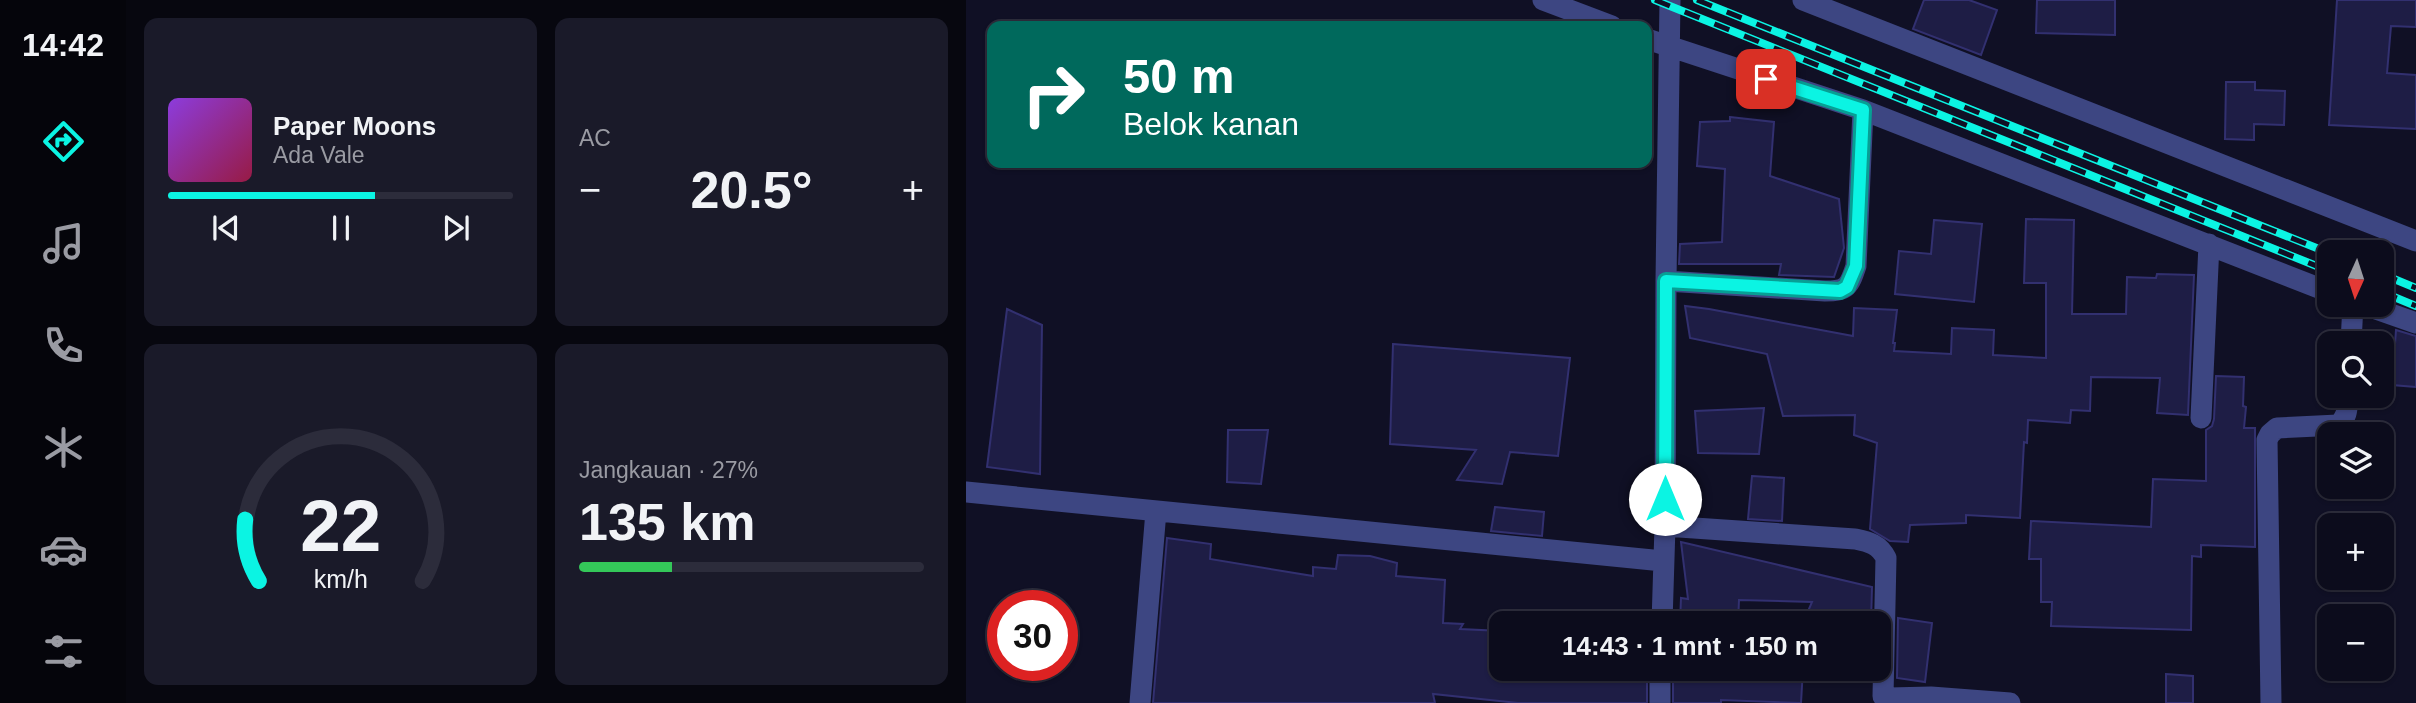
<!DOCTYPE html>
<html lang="id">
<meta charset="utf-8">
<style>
body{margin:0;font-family:Arial,sans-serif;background:#1a1a29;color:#f1f3f6;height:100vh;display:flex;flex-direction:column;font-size:26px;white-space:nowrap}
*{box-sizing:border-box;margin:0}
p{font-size:23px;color:#9a9ba3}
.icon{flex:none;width:38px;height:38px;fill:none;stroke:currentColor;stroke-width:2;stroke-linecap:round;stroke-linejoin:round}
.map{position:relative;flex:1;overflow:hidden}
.panel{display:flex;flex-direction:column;gap:18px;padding:18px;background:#07070f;width:840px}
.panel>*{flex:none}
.top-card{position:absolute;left:21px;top:21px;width:665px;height:147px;border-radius:14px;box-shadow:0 2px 5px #0004,0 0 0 2px #2c2c3b;background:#00695c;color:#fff;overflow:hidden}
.needle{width:46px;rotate:183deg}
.fabs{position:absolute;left:1351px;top:240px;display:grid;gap:14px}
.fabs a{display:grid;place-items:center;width:77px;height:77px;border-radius:14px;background:#0c0c1c;box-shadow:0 2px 5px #0004,0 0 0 2px #2c2c3b;font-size:35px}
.speed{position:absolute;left:21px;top:590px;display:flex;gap:14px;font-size:35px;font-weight:700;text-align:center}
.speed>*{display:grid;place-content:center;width:91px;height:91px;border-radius:50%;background:#0c0c1c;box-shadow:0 2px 5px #0004,0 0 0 2px #2c2c3b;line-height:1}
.speed .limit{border:10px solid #d22;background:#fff;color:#111}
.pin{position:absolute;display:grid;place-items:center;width:60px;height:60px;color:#fff;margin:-30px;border-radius:14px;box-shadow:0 4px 10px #0006}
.me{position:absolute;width:77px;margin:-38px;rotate:0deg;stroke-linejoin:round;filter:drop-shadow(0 0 5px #0008)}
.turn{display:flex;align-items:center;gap:24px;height:147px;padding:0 21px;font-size:32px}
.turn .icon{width:91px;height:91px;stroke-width:2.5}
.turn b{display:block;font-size:49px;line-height:60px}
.big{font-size:52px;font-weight:700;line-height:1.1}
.panel .widget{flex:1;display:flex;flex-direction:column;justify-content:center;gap:10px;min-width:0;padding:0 24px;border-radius:14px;background:#1a1a29}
.panel .dial{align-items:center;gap:0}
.dial svg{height:182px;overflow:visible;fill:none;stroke:#2c2c3b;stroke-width:7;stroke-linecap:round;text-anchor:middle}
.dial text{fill:#f1f3f6;stroke:none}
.song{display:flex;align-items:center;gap:21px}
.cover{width:84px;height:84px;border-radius:10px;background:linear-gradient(135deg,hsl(270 70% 55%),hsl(340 70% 35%))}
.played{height:7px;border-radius:4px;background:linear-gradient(90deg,#0bf4e3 60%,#2c2c3b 60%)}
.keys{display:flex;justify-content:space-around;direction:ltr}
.heat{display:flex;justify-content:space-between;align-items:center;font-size:38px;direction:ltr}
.charge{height:10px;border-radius:5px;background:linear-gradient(90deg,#34c759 27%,#2c2c3b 0)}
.panel .tiles{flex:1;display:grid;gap:18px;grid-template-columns:repeat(2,1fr)}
.trip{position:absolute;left:523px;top:611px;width:402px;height:70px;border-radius:14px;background:#0c0c1c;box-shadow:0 2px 5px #0004,0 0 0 2px #2c2c3b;font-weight:700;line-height:70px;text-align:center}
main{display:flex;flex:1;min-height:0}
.menu{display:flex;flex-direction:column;width:126px;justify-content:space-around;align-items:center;background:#05050b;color:#9a9ba3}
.menu .icon{width:49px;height:49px}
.menu .current{color:#0bf4e3}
.menu b{font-size:32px;color:#f1f3f6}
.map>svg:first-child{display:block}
.building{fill:#1e1d45;stroke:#323070;stroke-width:2}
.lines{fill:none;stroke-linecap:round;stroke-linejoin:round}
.minor{stroke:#3d4682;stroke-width:21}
.rail-casing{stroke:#0bf4e3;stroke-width:8}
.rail{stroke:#101025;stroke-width:5;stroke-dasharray:16;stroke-linecap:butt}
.route-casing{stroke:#079f94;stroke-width:18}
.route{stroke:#0bf4e3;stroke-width:12}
</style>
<main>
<nav class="menu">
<b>14:42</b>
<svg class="icon current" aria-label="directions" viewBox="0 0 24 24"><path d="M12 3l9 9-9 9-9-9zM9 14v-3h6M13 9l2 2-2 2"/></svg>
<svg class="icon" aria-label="music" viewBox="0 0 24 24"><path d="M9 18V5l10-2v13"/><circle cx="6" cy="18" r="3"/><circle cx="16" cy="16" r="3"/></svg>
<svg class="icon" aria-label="phone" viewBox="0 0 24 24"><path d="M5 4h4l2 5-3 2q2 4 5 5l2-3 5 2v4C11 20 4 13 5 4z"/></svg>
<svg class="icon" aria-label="climate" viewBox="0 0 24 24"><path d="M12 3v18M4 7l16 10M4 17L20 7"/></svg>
<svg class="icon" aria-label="car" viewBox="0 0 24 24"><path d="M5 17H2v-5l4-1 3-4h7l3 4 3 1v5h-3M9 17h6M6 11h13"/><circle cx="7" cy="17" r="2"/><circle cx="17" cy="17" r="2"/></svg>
<svg class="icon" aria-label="filters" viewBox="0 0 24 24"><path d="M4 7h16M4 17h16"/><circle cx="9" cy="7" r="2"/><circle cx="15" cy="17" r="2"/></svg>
</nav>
<section class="panel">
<div class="tiles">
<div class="widget">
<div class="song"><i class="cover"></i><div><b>Paper Moons</b><p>Ada Vale</p></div></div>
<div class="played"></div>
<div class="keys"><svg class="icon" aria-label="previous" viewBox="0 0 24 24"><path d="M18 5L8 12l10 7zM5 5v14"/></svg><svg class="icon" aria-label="pause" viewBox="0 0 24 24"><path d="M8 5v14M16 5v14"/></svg><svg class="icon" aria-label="next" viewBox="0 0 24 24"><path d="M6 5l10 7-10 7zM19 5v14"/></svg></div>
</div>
<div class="widget"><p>AC</p>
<div class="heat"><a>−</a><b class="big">20.5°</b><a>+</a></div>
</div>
<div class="widget dial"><svg viewBox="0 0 100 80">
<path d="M14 69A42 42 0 1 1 86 69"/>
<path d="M14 69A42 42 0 0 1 8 42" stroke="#0bf4e3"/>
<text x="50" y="56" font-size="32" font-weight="700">22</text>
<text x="50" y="72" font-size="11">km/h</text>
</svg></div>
<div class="widget"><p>Jangkauan · 27%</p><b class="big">135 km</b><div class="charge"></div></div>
</div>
</section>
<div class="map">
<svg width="1450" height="703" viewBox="0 0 1450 703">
<rect width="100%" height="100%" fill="#101025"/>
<path class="building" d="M958 0H1003L1031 10 1015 55 947 29Z
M1071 0H1149V35L1070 33Z
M1371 0H1450V27L1425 26 1421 73 1450 75V129L1363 125Z
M1260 82H1289V90L1319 91 1318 125 1288 124V140L1259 139Z
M764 117 808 122 804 176 873 199 878 248 868 277 813 275 815 264H713L714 244 756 242 759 169 731 166 734 122 764 121Z
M1060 219 1108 220 1106 314H1160L1161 277 1190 278 1191 274 1228 275 1222 415 1191 413 1194 378 1125 377 1124 411 1105 410 1104 423 1062 420 1061 443 1058 442 1054 518 1000 515V523L944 525 942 542 924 541 904 529 911 443 888 435 889 415 817 416 801 354 724 338 719 306 743 309 887 336 888 308 931 310 927 343H929L928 351 985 354 986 328 1028 330 1027 355 1080 358V283H1058Z
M968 220 1016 224 1008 302 929 294 933 251 965 254Z
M41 309 76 325 74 474 21 467Z
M1430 330 1450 336V387L1426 385Z
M427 344 604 358 592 456 544 452 536 484 491 480 510 450 424 444Z
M1250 376 1278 377 1277 406 1280 407 1278 428H1289V547L1235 545V557L1226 556 1225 630 1085 626 1086 602H1075V559H1063L1065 521 1185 527 1187 479 1240 481V430L1246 426 1248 419Z
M798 408 793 454 732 453 729 411Z
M262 430H302L295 484 261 482Z
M786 476 818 478 816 521 782 519Z
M529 507 578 512 576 536 525 531Z
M201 538 245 544 244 559 347 576V567L370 569 372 555 404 556 431 563 430 576 479 580 477 623 497 624 494 629 536 631V668H587L622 673 623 668H681V703H552L467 694 469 703H187Z
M715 542 906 587 905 623H837L846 602 773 600 772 623H714L715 598 722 599Z
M932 618 966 623 959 682 931 678Z
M707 668H837L835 703 755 700V703H707Z
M1200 674 1227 676V703H1200Z"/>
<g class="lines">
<path class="minor" d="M577 0 646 26
M837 0 1450 241
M681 39 897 110 1363 292
M700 281 859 291C881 291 883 287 890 266L897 110
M1396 304 1450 323
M1385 343 1387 304
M1235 418 1243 244
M0 492 697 561
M699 526 889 539C903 542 913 544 920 558L917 696 923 698 965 697 1044 703
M696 623 699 526 700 281 704 0
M174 703 190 511
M694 703V668
M1305 703 1301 440 1304 434 1311 428 1372 425C1382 417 1381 408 1382 396"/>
<g class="rail-casing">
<path id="rail" d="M689 0 1363 271
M731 0 1363 253
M1416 274 1450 288
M1416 292 1450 306"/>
</g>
<use href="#rail" class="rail"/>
</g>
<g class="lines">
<g class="route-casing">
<path id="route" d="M699 499 700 281 874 291 881 287 890 266 897 110 800 79"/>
</g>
<use href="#route" class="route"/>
</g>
</svg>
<div class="fabs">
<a><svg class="needle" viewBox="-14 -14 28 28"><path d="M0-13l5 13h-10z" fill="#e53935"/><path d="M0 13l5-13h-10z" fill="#9a9ba3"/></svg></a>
<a><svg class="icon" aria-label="search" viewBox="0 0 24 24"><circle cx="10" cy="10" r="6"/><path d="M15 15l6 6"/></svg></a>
<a><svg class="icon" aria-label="layers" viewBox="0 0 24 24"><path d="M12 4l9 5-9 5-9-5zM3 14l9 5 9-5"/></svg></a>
<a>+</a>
<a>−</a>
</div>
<div class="speed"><div class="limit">30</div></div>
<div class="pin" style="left:800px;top:79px;background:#d93025"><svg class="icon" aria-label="arrive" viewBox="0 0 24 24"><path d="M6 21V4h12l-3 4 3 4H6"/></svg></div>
<svg class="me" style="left:699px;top:499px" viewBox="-20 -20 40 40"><circle r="19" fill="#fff"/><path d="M0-13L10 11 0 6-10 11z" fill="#0bf4e3"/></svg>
<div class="trip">14:43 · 1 mnt · 150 m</div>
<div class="top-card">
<div class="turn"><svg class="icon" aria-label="right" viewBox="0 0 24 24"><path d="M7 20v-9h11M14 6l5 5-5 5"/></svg><div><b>50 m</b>Belok kanan</div></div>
</div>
</div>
</main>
